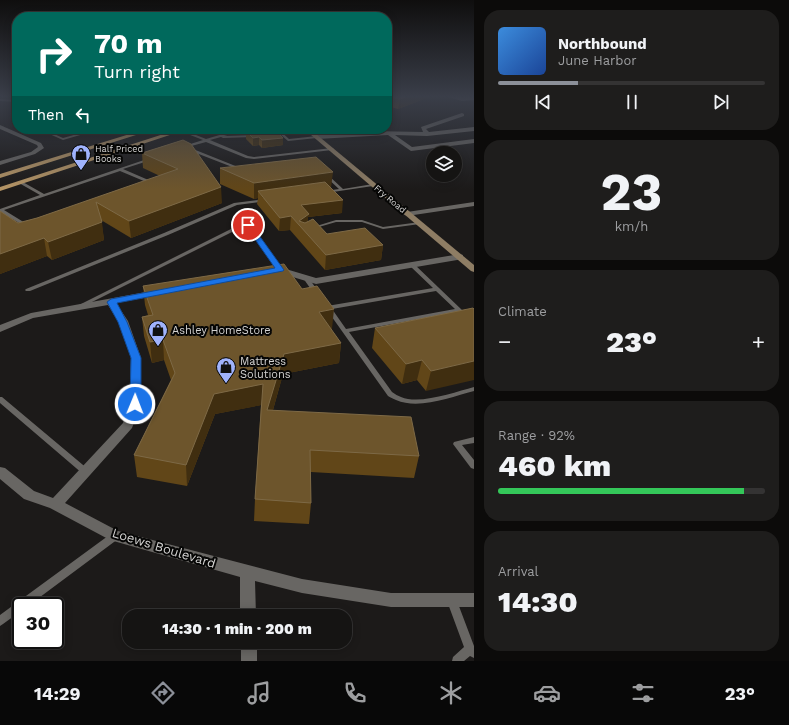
<!DOCTYPE html>
<meta charset="utf-8">
<style>
body{margin:0;font-family:"Work Sans",sans-serif;background:#1e1d1c;color:#f1f3f6;height:100vh;display:flex;flex-direction:column;font-size:15px;white-space:nowrap}
*{box-sizing:border-box;margin:0}
p{font-size:13px;color:#9d9ea0}
.icon{flex:none;width:22px;height:22px;fill:none;stroke:currentColor;stroke-width:2;stroke-linecap:round;stroke-linejoin:round}
.map{position:relative;flex:1;overflow:hidden}
.drawer{display:flex;flex-direction:column;gap:10px;padding:10px;background:#0c0b0a;width:315px}
.drawer>*{flex:none}
.banner{position:absolute;left:12px;top:12px;width:380px;height:122px;border-radius:16px;box-shadow:0 2px 10px #0003,0 0 0 1px #343333;background:#00695c;color:#fff;overflow:hidden}
.fabs{position:absolute;left:426px;top:146px;display:grid;gap:8px}
.fabs a{display:grid;place-items:center;width:36px;height:36px;border-radius:50%;background:#151413;box-shadow:0 2px 10px #0003,0 0 0 1px #343333;font-size:20px}
.speed{position:absolute;left:12px;top:597px;display:flex;gap:8px;font-size:20px;font-weight:700;text-align:center}
.speed>*{display:grid;place-content:center;width:52px;height:52px;border-radius:50%;background:#151413;box-shadow:0 2px 10px #0003,0 0 0 1px #343333;line-height:1}
.speed .limit{border:2px solid #111;border-radius:6px;background:#fff;color:#111}
.pin{position:absolute;display:grid;place-items:center;width:34px;height:34px;color:#fff;margin:-17px;border:2px solid #fff;border-radius:50%;box-shadow:0 1px 4px #0007}
.me{position:absolute;width:44px;margin:-22px;rotate:1deg;stroke-linejoin:round;filter:drop-shadow(0 0 3px #0008)}
.turn{display:flex;align-items:center;gap:14px;height:84px;padding:0 16px;font-size:18px}
.turn .icon{width:52px;height:52px;stroke-width:2.5}
.turn b{display:block;font-size:28px;line-height:34px}
.then{display:flex;align-items:center;height:38px;padding:0 16px;background:#0003;gap:8px;font-size:15px}
.big{font-size:30px;font-weight:800;line-height:1.1}
.drawer .card{flex:1;display:flex;flex-direction:column;justify-content:center;gap:6px;min-width:0;padding:0 14px;border-radius:16px;background:#1e1d1c}
.drawer .dial{align-items:center;gap:0}
.dial b{font-size:52px;line-height:1}
.song{display:flex;align-items:center;gap:12px}
.cover{width:48px;height:48px;border-radius:6px;background:linear-gradient(135deg,hsl(210 70% 55%),hsl(220 70% 35%))}
.played{height:4px;border-radius:2px;background:linear-gradient(90deg,#8c9099 30%,#343333 30%)}
.keys{display:flex;justify-content:space-around;direction:ltr}
.heat{display:flex;justify-content:space-between;align-items:center;font-size:22px;direction:ltr}
.charge{height:6px;border-radius:3px;background:linear-gradient(90deg,#34c759 92%,#343333 0)}
.trip{position:absolute;left:122px;top:609px;width:230px;height:40px;border-radius:16px;background:#151413;box-shadow:0 2px 10px #0003,0 0 0 1px #343333;font-weight:800;line-height:40px;text-align:center}
.tab-bar{display:flex;height:64px;justify-content:space-around;align-items:center;background:#080808;color:#9d9ea0}
.tab-bar .icon{width:28px;height:28px}
.tab-bar .current{color:#8c9099}
.tab-bar b{font-size:18px;color:#f1f3f6}
main{display:flex;flex:1;min-height:0}
.map>svg:first-child{display:block}
.lines{fill:none;stroke-linecap:round;stroke-linejoin:round}
.lane{fill:#686663;fill-rule:evenodd}
.street{fill:#686663;fill-rule:evenodd}
.secondary{fill:#8e7d64;fill-rule:evenodd}
.primary{fill:#b49465;fill-rule:evenodd}
.wall{fill:#614618}
.shaded-wall{fill:#402e10}
.building{fill:#6d552c;stroke:#7d6946}
.route{fill:#1a73e8;stroke:#114b97}
.labels{text-anchor:middle;dominant-baseline:central;stroke-width:4;stroke-linejoin:round;paint-order:stroke}
.far-poi-label{font-size:9px;fill:#d4d3d2;stroke:#060605;text-anchor:start}
.far-street-label{font-size:9px;fill:#d4d3d2;stroke:#060605}
.poi-label{font-size:11px;fill:#d4d3d2;stroke:#060605;text-anchor:start}
.near-street-label{font-size:13px;fill:#d4d3d2;stroke:#060605}
</style>
<main>
<div class="map">
<svg width="474" height="661" viewBox="0 0 474 661">
<rect width="100%" height="100%" fill="#1c1a19"/>
<g class="lines">
<path class="lane" d="M0 99 17 100V102L0 101Z
M38 129H43L63 138 95 129H101L63 140Z
M181 129 206 139 233 131 235 132 234 133 224 136 255 135 256 136 254 137 223 138 221 137 210 140 248 156 254 157 332 148 334 149 332 150 254 159 246 158 206 142 184 148V146L203 140 180 131V129Z
M274 129H278L289 139 317 136 319 137 317 138 288 141Z
M191 149H193L243 169 240 170 191 151Z
M150 158 152 159 151 160 123 169 153 182V184H151L120 171 4 210 30 226V227L28 228 0 212V209L40 195 19 183V181H21L44 194Z
M325 174H327L343 189 373 184 375 185 373 186 326 193H325V191L339 189 325 176Z
M266 199 268 200V201L237 205 168 235 30 291H26L25 290 26 289 164 233 234 203Z
M336 220H362L383 227 420 222 422 223 420 224 383 229 362 222H336L312 229 310 228Z
M248 224H250L282 269 283 270 282 271H278L247 227H242L78 309 75 307 239 225Z
M412 263 414 264 462 310 463 311 462 312H458L349 332 392 392C395 394 398 396 401 397 420 405 455 392 474 387V391C451 397 419 410 396 400 393 399 390 397 388 396L327 310 324 308 327 306 433 288 410 266 409 265ZM436 291 455 309 346 329 332 309Z
M306 276 308 277 320 294 319 295 317 296 315 295 303 278Z
M0 397H2L89 470 90 472 89 474 86 475 83 474 0 403Z
M474 437V443L462 445 474 460V469L471 468 453 444 454 442Z
M115 532 118 533 119 536 118 539 28 606H21V611L3 624 0 626V615L112 533Z
M452 597 455 598 457 601 474 646V658L470 656 464 661H452L453 657 464 647 447 601 449 598Z"/>
<path class="street" d="M448 97H474V100L462 101Z
M462 113 464 114V116L426 129 429 132 474 127V131L427 136 395 135 412 147 474 139V143L411 151 388 135 317 139 314 137 317 135 371 131 423 132 421 127Z
M0 125 41 143 44 148 35 154 0 165V161L31 152 38 147 37 145 0 129Z
M474 202V206L407 216 403 214 407 212Z
M460 254 463 255V259L316 284 276 272 275 270 279 267 316 278Z
M157 290 160 291 162 293 160 295 116 303 128 321 141 358V404L132 428 65 503 118 531 302 579 391 593H474V607H391L302 593 255 581 256 616H240V577L110 540 50 508 24 499 0 479V467L5 468 34 491 53 498 123 423 129 404 131 358 118 321 108 305 33 318 0 332V325L31 313Z
M241 642H257V661H241Z"/>
<path class="secondary" d="M304 129H310L474 265V272L471 271Z"/>
<path class="primary" d="M146 129H155L0 178V174Z
M179 129H188L0 191V187Z"/>
</g>
<path class="wall" d="M387 97H429L398 109 387 106Z
M237 129H274L283 138V145L262 148 259 145 253 146 246 139V134H242Z
M183 140 222 203 131 238 101 220 104 240 52 260 47 256 0 274V211L18 223 37 218 160 176 143 168 142 153Z
M220 168 331 188 342 213 308 217V221L327 234 383 245 381 260 325 270 290 230 279 231 257 204 258 198 254 199 220 184Z
M143 286 302 289 332 329H331L341 343 339 363 283 374 273 410 419 456 414 478 311 472V503L309 524 254 521 255 499 261 405 215 414 187 486 137 477 134 455 171 380 164 360 152 363 144 336 142 317 148 315 145 305Z
M473 308 426 391 417 380 402 384 372 348 375 328Z"/>
<path class="shaded-wall" d="M405 97H429L398 109 400 99Z
M242 129H268L246 131V134H242Z
M259 137V145L253 146V138Z
M283 138V145L262 148V140Z
M333 172 331 188 263 198 258 191V198L254 199V183Z
M221 187 222 203 131 238 129 221Z
M343 200 342 213 308 217V227L299 226 301 205Z
M291 216 290 230 279 231 280 218Z
M102 222 104 240 52 260 48 242Z
M44 238 47 256 0 274V254Z
M383 245 381 260 325 270 326 255Z
M334 309 332 329 317 331 319 312Z
M163 340 164 360 152 363 150 342Z
M341 343 339 363 283 374 267 431V410L284 354Z
M422 360 417 380 402 384 406 364Z
M474 361V380L426 391 431 371Z
M263 384 262 405 215 414 187 486 186 465 214 394Z"/>
<path class="building" d="M391 97H405L400 99Z
M268 129H274L283 138 262 140 259 137 253 138 246 131Z
M183 140 191 144 221 187 129 221 96 202 102 222 48 242 44 238 0 254V211L18 223 37 218 178 169 142 153Z
M316 157 333 172 254 183 220 168Z
M325 182 343 200 301 205 309 214 299 221 305 223 313 219 327 234 365 228 383 245 326 255 291 216 280 218 258 191Z
M284 264 302 289 317 286 334 309 319 312 341 343 284 354 267 410 411 417 419 456 310 450 311 503 255 499 263 384 214 394 186 465 134 455 175 373 163 340 150 342 142 317 153 315 143 286Z
M473 308 474 309V361L431 371 422 360 406 364 375 328Z"/>
<linearGradient id="sky" x2="0" y2="1"><stop stop-color="#0f0e0e"/><stop offset="0.51" stop-color="#3a3e49"/><stop offset="1" stop-color="#3a3e49" stop-opacity="0"/></linearGradient>
<rect width="474" height="189" fill="url(#sky)"/>
<path class="route" d="M246 224H251L284 270 283 271 117 303 127 322 141 358V404L139 407H132L130 404 131 358 118 322 107 302 111 299 275 268 245 225Z"/>
<defs>
<g id="shop-pin" transform="scale(1)"><path d="M0 17L-7.5 6A9.5 9.5 0 1 1 7.5 6Z" fill="#a0b3fd" stroke="#060605"/><path d="M-5-2.5h2.3a2.7 3.5 0 0 1 5.4 0H5L5.5 6h-11ZM-1.5-2.5h3a1.5 2.3 0 0 0-3 0Z" fill="#111"/></g>
</defs>
<g fill-rule="evenodd">
<use href="#shop-pin" x="81" y="154"/>
<use href="#shop-pin" x="158" y="330"/>
<use href="#shop-pin" x="226" y="367"/>
</g>
<g class="labels">
<g class="far-poi-label">
<text x="95" y="149">Half Priced<tspan x="95" dy="10">Books</tspan></text>
</g>
<g class="far-street-label">
<text transform="translate(390 199) rotate(40)">Fry Road</text>
</g>
<g class="poi-label">
<text x="172" y="330">Ashley HomeStore</text>
<text x="240" y="361">Mattress<tspan x="240" dy="13">Solutions</tspan></text>
</g>
<g class="near-street-label">
<text transform="translate(164 548) rotate(17)">Loews Boulevard</text>
</g>
</g>
</svg>
<div class="fabs">
<a><svg class="icon" aria-label="layers" viewBox="0 0 24 24"><path d="M12 4l9 5-9 5-9-5zM3 14l9 5 9-5"/></svg></a>
</div>
<div class="speed"><div class="limit">30</div></div>
<div class="pin" style="left:248px;top:225px;background:#d93025"><svg class="icon" aria-label="arrive" viewBox="0 0 24 24"><path d="M6 21V4h12l-3 4 3 4H6"/></svg></div>
<svg class="me" style="left:135px;top:404px" viewBox="-20 -20 40 40"><circle r="17" fill="#1a73e8" stroke="#fff" stroke-width="3"/><path d="M0-11L8 9 0 5-8 9z" fill="#fff"/></svg>
<div class="trip">14:30 · 1 min · 200 m</div>
<div class="banner">
<div class="turn"><svg class="icon" aria-label="right" viewBox="0 0 24 24"><path d="M7 20v-9h11M14 6l5 5-5 5"/></svg><div><b>70 m</b>Turn right</div></div>
<div class="then">Then<svg class="icon" aria-label="left" viewBox="0 0 24 24"><path d="M17 20v-9H6M10 6l-5 5 5 5"/></svg></div>
</div>
</div>
<section class="drawer">
<div class="card">
<div class="song"><i class="cover"></i><div><b>Northbound</b><p>June Harbor</p></div></div>
<div class="played"></div>
<div class="keys"><svg class="icon" aria-label="previous" viewBox="0 0 24 24"><path d="M18 5L8 12l10 7zM5 5v14"/></svg><svg class="icon" aria-label="pause" viewBox="0 0 24 24"><path d="M8 5v14M16 5v14"/></svg><svg class="icon" aria-label="next" viewBox="0 0 24 24"><path d="M6 5l10 7-10 7zM19 5v14"/></svg></div>
</div>
<div class="card dial"><b>23</b><p>km/h</p></div>
<div class="card"><p>Climate</p>
<div class="heat"><a>−</a><b class="big">23°</b><a>+</a></div>
</div>
<div class="card"><p>Range · 92%</p><b class="big">460 km</b><div class="charge"></div></div>
<div class="card"><p>Arrival</p><b class="big">14:30</b></div>
</section>
</main>
<nav class="tab-bar">
<b>14:29</b>
<svg class="icon current" aria-label="directions" viewBox="0 0 24 24"><path d="M12 3l9 9-9 9-9-9zM9 14v-3h6M13 9l2 2-2 2"/></svg>
<svg class="icon" aria-label="music" viewBox="0 0 24 24"><path d="M9 18V5l10-2v13"/><circle cx="6" cy="18" r="3"/><circle cx="16" cy="16" r="3"/></svg>
<svg class="icon" aria-label="phone" viewBox="0 0 24 24"><path d="M5 4h4l2 5-3 2q2 4 5 5l2-3 5 2v4C11 20 4 13 5 4z"/></svg>
<svg class="icon" aria-label="climate" viewBox="0 0 24 24"><path d="M12 3v18M4 7l16 10M4 17L20 7"/></svg>
<svg class="icon" aria-label="car" viewBox="0 0 24 24"><path d="M5 17H2v-5l4-1 3-4h7l3 4 3 1v5h-3M9 17h6M6 11h13"/><circle cx="7" cy="17" r="2"/><circle cx="17" cy="17" r="2"/></svg>
<svg class="icon" aria-label="filters" viewBox="0 0 24 24"><path d="M4 7h16M4 17h16"/><circle cx="9" cy="7" r="2"/><circle cx="15" cy="17" r="2"/></svg>
<b>23°</b>
</nav>
